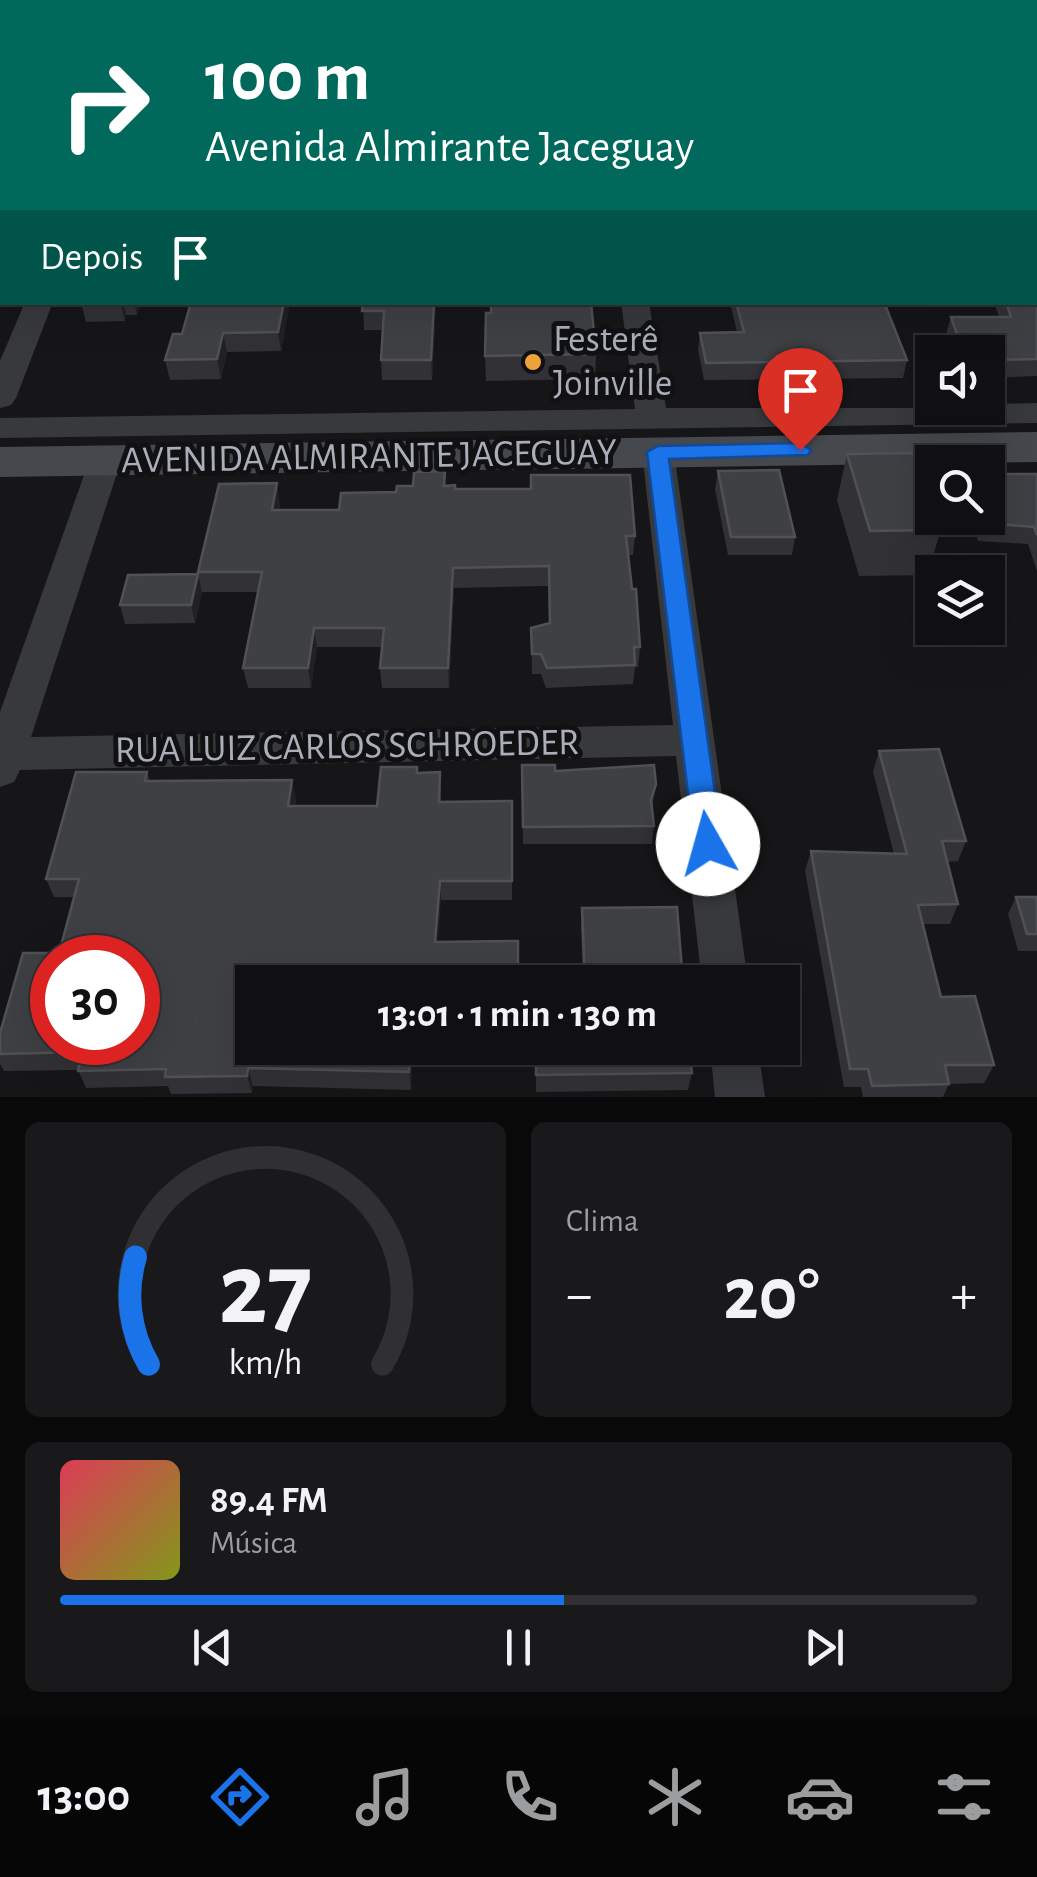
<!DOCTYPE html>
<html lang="pt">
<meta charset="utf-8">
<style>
body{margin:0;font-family:"Alegreya Sans",sans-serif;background:#19191b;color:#f1f3f6;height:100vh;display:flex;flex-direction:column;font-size:38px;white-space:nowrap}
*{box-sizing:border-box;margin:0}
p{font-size:32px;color:#9c9d9f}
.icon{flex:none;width:55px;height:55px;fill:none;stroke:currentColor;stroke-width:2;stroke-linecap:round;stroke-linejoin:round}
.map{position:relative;height:1097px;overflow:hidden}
.side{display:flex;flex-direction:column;gap:25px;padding:25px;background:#09090a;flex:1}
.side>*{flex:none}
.hud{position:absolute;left:0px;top:0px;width:1038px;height:305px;box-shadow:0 10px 40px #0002,0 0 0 2px #303032;background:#00695c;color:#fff;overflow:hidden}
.tools{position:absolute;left:915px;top:335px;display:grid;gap:20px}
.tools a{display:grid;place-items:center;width:90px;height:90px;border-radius:0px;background:#101012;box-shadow:0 10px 40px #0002,0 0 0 2px #303032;font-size:50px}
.speed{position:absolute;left:30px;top:935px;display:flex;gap:20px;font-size:50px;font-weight:700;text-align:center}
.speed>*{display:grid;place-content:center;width:130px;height:130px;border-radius:50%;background:#101012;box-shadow:0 10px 40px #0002,0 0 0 2px #303032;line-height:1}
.speed .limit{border:15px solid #d22;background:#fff;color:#111}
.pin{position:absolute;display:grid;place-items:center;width:85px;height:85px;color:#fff;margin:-102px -42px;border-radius:50% 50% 50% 0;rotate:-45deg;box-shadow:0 0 10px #0007}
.pin .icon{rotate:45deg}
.me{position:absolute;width:110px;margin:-55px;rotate:353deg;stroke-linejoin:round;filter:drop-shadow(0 0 8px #0008)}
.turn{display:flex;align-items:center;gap:35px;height:210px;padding:0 40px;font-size:45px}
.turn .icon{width:130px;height:130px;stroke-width:2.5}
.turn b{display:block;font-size:70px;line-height:85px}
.then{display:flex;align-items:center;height:95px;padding:0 40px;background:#0003;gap:20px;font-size:38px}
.big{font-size:75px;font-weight:600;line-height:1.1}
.side .tile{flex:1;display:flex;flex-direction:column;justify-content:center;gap:15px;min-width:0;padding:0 35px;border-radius:15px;background:#19191b}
.side .dial{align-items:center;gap:0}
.dial svg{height:260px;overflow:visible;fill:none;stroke:#303032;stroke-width:7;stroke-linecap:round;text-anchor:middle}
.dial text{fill:#f1f3f6;stroke:none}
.song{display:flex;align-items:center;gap:30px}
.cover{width:120px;height:120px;border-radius:15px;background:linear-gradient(135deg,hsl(350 70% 55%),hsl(70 70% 35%))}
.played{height:10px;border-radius:5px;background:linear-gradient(90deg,#1a73e8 55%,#303032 55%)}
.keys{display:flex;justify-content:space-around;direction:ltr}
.heat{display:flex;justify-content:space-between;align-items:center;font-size:55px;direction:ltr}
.side .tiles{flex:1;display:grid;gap:25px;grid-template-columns:1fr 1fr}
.tile:last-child{grid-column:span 2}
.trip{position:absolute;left:235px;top:965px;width:565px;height:100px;border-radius:0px;background:#101012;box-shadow:0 10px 40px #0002,0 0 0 2px #303032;font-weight:600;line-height:100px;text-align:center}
.menu{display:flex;height:160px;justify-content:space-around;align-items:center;background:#060607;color:#9c9d9f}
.menu .icon{width:70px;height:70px}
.menu .selected{color:#1a73e8}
.menu b{font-size:45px;color:#f1f3f6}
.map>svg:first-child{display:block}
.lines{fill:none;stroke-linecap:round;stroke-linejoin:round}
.street{fill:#37393d;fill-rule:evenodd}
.secondary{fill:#45484d;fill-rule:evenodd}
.wall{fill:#323236}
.shaded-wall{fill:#212124}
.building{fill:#3f4044;stroke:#4f5156;stroke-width:2.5;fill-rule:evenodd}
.route{fill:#1a73e8;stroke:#114b97;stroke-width:2.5}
.poi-dot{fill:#eea439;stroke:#111113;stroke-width:4}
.labels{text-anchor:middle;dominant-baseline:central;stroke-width:10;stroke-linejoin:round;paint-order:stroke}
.poi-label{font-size:38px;fill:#a9aeb8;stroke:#111113;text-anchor:start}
.street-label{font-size:38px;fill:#a9aeb8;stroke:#111113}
</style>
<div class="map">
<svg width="1037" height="1097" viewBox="0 0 1037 1097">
<rect width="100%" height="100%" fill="#161618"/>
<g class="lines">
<path class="street" d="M860 0H880V2H860Z
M0 236H2V252H0Z
M25 302H53L16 398 11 405 0 408V361Z
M621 302H649L666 408H988V404L1037 403V423L0 438V418L635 409Z
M658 442 669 445 674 452 748 982H702L676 756 20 770 14 782 0 787V712L89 461 93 454 105 450 117 454 121 461 31 737 673 725 642 452 647 445Z
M710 1048H758L765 1097H715Z"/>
<path class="secondary" d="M786 0H820L822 2H788Z
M1035 110H1037V131H1035Z
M1037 432V462L0 477V447Z"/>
</g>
<path class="wall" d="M1035 159 1037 161V217L1035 215Z
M1037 279V376L988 378V352H952L946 334 951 317H999L994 302H1035Z
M81 302H141L137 315H126L125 321 86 322Z
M290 302 281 351 227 352 221 379 170 380 165 360 182 334Z
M363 302H436L432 380H382L381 360 382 330H364Z
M730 302H884L907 360 903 378 704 380 698 350 700 333 737 332Z
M596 354 595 379 486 381 485 356Z
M847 454 941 530 927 575 859 576 837 500Z
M718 471 795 537 792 555H728L715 489Z
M1037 474V571L1028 544 978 541 970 518H988Z
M446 486 635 536 633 555H628L640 647 638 667H635L633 684 546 688 541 674H532L531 628 549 623 548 586 454 588 449 688H382L380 668 382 647H317L311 688H248L243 668 258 592H202L195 623 125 624 120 605 198 574V572L280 503 279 510H339L396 492Z
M879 751 966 841 958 861 947 862 958 904 950 924H923L941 997 994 1065 984 1083 949 1084 943 1097H863L861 1087H844L805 871 811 851 894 854 873 772Z
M522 765 656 784 652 808 654 826 652 844H523Z
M147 772 150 781 296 799 295 806H377L417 773 440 772 441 802 512 801V900H441L252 1048H689L692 1073 688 1090 536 1092V1051L413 1052 411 1090 253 1086 252 1093 171 1094 168 1086 86 1088 78 1070 4 1071 0 1064V1033L59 953 74 897H54L46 879Z
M1016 897H1037V951H1018L1008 914Z
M582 908 683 982H583L581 927Z"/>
<path class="shaded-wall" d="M2 179V204L0 210V184Z
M120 302H123L126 315 125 321Z
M134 302H141L137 315Z
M284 302H290L281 351 278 332Z
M434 302H436L432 380 431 360Z
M223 333 227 352 221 379 217 359Z
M277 483 280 503 275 530 272 510Z
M453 568 454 588 449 688 448 668Z
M198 574 202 592 195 623 191 605Z
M314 628 317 647 311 688 308 668Z
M292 780 296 799 292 825 288 806Z
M440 881 441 900 437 960 435 942Z
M410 1048H412L413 1052 411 1090 409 1072Z
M248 1068 253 1086 252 1093 247 1076Z"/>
<path class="building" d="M1 0H129L127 2H2V81H0Z
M196 0H560V2H195Z
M636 0H785L778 2H636Z
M947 0H992L994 2H939Z
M2 86V179L0 184V90Z
M1035 159 1037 161V199L1035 197Z
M1035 279H1037V359L988 360V352H963L951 317H1011L1006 302H1035Z
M191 302H284L278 332 223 333 217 359 165 360 173 334H182Z
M363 302H434L431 360H381L384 311H362Z
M491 302H591L596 354 485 356 486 313H491Z
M736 302H884L907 360 706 363 700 333 744 332Z
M913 453 932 508V518H936L941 530 870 531 847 454Z
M779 470 795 537H731L718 471Z
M445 471 444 486 455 485V489H531V475H630L635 536H626L632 589H636L640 647H634L635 665 547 668 541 654H532L531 628 550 623 549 566 453 568 448 668H380L384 628H314L308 668H243L262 572H198L219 484 277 483 272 510H339L341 493 396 492 397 486H413L414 472Z
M988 474H1037V535L1034 527 983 523 981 518H988Z
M198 574 191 605H120L128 575Z
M939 749 966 841H942L958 904 918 905 941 997 975 996 994 1065H945L949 1084 872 1086 868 1069H850L811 851 907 854 879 751Z
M522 765H555V771L654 765 656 784 651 800 654 826 523 827Z
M381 767H417V773L440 772 439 802 512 801V881H440L435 942 518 941V982H252V1048H410L409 1072 248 1068 247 1076 165 1077 166 1069 78 1071 82 1052 0 1054V1033L23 953H59L79 879H46L76 772H147L145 781 292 780 288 806H377ZM52 958H138V1042H52Z
M1016 897H1037V934H1027Z
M677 907 683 982H585L582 908Z
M536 1048H689L692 1073 536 1075Z"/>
<path class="route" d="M800 443 811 450 808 455 669 459 722 844 718 852 708 856 698 852 694 844 647 452 658 446Z"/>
<circle class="poi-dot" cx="533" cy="362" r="10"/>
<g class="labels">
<g class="poi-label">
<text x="553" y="340">Festerê<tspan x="553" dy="44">Joinville</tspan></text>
</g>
<g class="street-label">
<text transform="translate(369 457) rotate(-1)">AVENIDA ALMIRANTE JACEGUAY</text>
<text transform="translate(347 747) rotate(-1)">RUA LUIZ CARLOS SCHROEDER</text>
</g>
</g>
</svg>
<div class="tools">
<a><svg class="icon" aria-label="sound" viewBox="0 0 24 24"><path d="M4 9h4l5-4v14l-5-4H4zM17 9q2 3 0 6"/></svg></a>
<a><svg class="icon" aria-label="search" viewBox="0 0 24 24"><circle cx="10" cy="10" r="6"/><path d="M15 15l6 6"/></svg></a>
<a><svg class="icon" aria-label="layers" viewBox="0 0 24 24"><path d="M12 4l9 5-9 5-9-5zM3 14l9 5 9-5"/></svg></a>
</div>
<div class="speed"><div class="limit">30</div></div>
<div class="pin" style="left:800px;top:450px;background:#d93025"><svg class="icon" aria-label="arrive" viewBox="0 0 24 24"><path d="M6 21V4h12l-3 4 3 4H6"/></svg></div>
<svg class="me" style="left:708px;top:844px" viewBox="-20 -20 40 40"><circle r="19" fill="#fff"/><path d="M0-13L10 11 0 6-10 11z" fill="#1a73e8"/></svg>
<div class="trip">13:01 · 1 min · 130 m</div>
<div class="hud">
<div class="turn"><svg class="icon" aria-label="right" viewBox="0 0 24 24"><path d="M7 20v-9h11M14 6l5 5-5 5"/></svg><div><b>100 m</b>Avenida Almirante Jaceguay</div></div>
<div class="then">Depois<svg class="icon" aria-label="arrive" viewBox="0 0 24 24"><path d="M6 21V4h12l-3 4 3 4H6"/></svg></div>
</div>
</div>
<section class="side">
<div class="tiles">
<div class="tile dial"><svg viewBox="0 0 100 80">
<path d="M14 69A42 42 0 1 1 86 69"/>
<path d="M14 69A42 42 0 0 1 10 36" stroke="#1a73e8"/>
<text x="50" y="56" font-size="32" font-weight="700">27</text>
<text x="50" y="72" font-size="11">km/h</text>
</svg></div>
<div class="tile"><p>Clima</p>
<div class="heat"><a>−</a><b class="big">20°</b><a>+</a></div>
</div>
<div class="tile">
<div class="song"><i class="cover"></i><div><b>89.4 FM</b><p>Música</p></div></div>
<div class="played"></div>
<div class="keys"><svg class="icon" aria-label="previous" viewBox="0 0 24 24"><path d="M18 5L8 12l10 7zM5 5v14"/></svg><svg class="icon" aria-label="pause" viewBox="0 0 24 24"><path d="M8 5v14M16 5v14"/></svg><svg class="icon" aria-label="next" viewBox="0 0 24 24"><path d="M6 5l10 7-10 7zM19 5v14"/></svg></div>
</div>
</div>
</section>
<nav class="menu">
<b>13:00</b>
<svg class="icon selected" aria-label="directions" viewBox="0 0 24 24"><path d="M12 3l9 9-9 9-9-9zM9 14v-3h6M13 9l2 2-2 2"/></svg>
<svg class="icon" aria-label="music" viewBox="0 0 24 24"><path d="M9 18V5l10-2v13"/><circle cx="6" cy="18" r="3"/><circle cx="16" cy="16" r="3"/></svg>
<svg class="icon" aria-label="phone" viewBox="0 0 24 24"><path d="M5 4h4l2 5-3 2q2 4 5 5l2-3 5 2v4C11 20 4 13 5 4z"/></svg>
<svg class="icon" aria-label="climate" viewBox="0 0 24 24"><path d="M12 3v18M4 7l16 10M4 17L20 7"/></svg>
<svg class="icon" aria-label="car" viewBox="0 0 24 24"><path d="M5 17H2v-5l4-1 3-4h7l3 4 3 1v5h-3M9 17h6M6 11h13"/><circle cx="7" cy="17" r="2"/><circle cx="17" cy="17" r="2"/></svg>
<svg class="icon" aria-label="filters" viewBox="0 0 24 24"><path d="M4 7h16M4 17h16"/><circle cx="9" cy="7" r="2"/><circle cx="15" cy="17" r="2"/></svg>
</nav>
